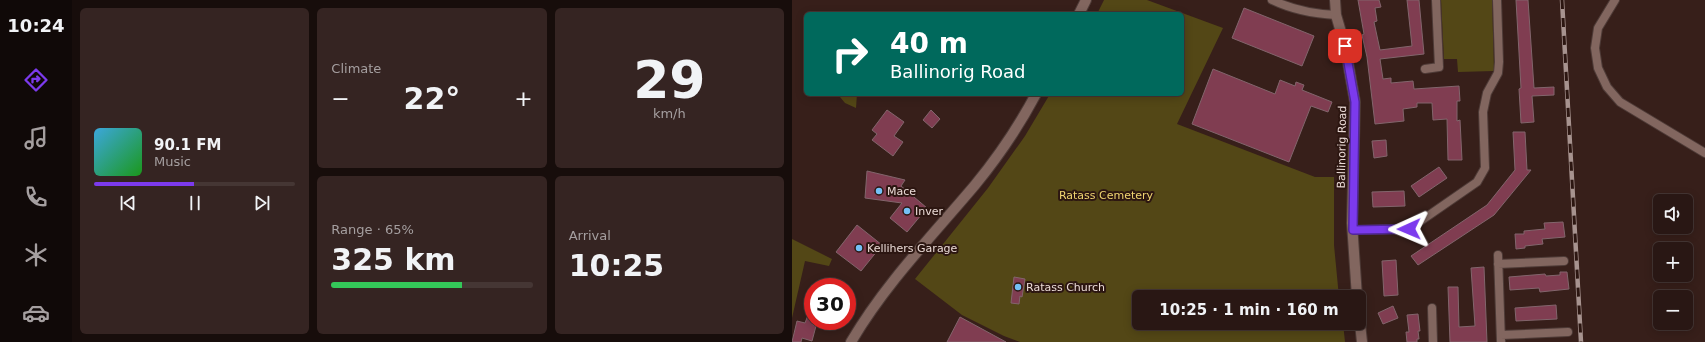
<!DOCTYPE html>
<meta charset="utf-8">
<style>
body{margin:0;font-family:"DejaVu Sans",sans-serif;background:#352422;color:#f1f3f6;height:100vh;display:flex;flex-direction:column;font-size:15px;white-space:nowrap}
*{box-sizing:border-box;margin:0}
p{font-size:13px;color:#a59fa0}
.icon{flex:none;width:22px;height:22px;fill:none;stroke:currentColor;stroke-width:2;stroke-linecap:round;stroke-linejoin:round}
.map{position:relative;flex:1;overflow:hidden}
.panel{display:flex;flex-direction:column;gap:8px;padding:8px;background:#170d0b;width:720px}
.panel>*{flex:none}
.banner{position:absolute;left:12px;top:12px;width:380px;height:84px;border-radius:6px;box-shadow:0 2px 10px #0003,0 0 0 1px #453634;background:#00695c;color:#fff;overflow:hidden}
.fabs{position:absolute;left:861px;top:194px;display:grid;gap:8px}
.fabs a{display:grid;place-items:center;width:40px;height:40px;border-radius:6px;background:#291714;box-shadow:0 2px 10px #0003,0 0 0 1px #453634;font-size:20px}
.speed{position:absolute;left:12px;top:278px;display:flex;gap:8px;font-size:20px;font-weight:700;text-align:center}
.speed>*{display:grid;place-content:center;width:52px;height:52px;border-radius:50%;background:#291714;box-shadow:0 2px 10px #0003,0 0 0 1px #453634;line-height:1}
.speed .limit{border:6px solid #d22;background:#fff;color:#111}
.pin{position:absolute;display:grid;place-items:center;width:34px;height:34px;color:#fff;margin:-17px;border-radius:8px;box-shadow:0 2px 6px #0006}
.me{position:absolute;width:44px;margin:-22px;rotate:269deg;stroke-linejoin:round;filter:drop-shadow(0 0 3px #0008)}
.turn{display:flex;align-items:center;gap:14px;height:84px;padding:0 20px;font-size:18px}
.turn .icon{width:52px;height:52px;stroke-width:2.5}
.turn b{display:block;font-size:28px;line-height:34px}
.big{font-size:30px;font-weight:600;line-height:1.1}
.panel .widget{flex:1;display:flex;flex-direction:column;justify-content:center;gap:6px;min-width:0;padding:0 14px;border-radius:6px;background:#352422}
.panel .dial{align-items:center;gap:0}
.dial b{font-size:52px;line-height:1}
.song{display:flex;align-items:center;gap:12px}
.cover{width:48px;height:48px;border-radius:6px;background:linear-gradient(135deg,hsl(200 70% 55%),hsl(120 70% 35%))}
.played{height:4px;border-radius:2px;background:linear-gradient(90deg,#7c3aed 50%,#453634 50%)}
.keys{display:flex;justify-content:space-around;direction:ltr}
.heat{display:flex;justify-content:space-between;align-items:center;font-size:22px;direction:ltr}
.charge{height:6px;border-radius:3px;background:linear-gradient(90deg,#34c759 65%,#453634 0)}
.panel .tiles{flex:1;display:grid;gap:8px;grid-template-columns:repeat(3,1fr)}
.widget:first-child{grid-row:span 2}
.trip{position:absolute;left:340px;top:290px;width:234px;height:40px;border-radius:6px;background:#291714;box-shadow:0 2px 10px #0003,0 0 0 1px #453634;font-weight:600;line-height:40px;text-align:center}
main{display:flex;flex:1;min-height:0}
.tab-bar{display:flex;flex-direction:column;width:72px;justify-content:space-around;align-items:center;background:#100908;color:#a59fa0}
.tab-bar .icon{width:28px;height:28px}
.tab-bar .current{color:#7c3aed}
.tab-bar b{font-size:18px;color:#f1f3f6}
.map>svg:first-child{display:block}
.green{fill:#534716}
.building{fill:#803d51;stroke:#82656c}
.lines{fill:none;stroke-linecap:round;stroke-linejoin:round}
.minor-casing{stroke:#4e3b37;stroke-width:10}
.tertiary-casing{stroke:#4e3b37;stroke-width:12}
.secondary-casing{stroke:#4e3b37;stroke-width:12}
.minor{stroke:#82665f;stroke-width:8}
.tertiary{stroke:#82665f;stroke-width:10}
.secondary{stroke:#82665f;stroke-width:10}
.rail-casing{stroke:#a7938f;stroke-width:4.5}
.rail{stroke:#2c1611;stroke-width:3;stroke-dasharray:9;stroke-linecap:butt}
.route-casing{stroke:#51269a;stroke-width:10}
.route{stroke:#7c3aed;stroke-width:7}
.poi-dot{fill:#74c0f6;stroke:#2c1611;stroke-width:1.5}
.labels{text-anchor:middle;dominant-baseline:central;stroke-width:4;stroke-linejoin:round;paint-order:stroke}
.street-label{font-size:11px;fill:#ebdbd7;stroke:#2c1611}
.poi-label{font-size:11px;fill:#ebdbd7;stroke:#2c1611;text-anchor:start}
.park-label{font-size:11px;fill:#efd470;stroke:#2c1611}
</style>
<main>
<nav class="tab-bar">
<b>10:24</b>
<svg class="icon current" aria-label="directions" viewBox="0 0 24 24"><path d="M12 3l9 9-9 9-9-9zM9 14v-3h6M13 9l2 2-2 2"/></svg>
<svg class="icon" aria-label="music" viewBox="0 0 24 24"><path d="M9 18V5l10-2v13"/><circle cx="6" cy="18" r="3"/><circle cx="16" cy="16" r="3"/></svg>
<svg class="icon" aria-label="phone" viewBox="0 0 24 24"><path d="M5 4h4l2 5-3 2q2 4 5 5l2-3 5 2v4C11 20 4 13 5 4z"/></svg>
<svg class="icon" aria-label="climate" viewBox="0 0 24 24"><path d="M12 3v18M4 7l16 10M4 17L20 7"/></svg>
<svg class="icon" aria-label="car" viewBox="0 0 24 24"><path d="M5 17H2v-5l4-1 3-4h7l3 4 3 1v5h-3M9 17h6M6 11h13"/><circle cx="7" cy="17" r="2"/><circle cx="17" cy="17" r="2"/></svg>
</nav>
<section class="panel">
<div class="tiles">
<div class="widget">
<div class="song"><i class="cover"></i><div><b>90.1 FM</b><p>Music</p></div></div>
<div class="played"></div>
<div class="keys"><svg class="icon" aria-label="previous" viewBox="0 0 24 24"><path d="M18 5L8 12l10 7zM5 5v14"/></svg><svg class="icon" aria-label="pause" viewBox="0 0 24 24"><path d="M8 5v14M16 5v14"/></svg><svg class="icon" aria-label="next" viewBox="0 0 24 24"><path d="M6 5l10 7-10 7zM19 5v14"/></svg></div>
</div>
<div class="widget"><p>Climate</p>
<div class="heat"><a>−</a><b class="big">22°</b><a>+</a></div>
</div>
<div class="widget dial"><b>29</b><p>km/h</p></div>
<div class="widget"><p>Range · 65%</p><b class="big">325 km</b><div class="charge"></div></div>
<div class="widget"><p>Arrival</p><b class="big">10:25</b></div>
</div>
</section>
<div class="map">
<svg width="913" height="342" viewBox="0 0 913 342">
<rect width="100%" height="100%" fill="#371f1a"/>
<path class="green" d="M312 0H355L431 28 385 124 523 177H542V245L547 297H347V323H551L553 342H228L212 336 170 315 123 279 196 188 233 136 258 94H390V14H305Z
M649 0H700L702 71 666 72 665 59H652Z
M48 94H65L64 108 53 103 48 97Z
M0 239 40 259 37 266 13 261 0 318Z"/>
<path class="building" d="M566 0H587L589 7 583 8 585 21 582 22 588 50 620 46 615 0H627L632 54 588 59 591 79 599 78V83L621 81 622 89 667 86 668 101H665V121L668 120 670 160H656L655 119 641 120 640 103H625V107L611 109 612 121 583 124 575 57 570 35 572 34Z
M724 0H736L742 88 762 87V95L740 96 742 122 729 123 727 89 729 88Z
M452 8 522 36 510 66 440 38Z
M421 69 483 94 488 80 503 86 504 82 512 85 510 90 540 102 536 112 519 106 497 162 400 124Z
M95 110 112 122 102 136 111 142 101 156 80 140 85 134 80 130Z
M139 110 148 119 140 128 131 120Z
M721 132H733L735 170H739L702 215 626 265 619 256 695 205 723 170Z
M594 140 595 156 582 158 580 141Z
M647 167 655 178 627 197 619 186Z
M75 171 113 180 109 186 135 208 115 232 98 218 110 203 73 198Z
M612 191 613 206 581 207 580 192Z
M771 222 773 237 750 239 751 244 733 246V248L724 249 723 234H732V231L753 229 752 223Z
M65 225 90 245 69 271 44 252Z
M604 260 606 295 592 296 590 261Z
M692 267 695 342H658L656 287H666L667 327 683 326 679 268Z
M768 272H775L777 289 748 292 747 288 718 290 717 277 753 274 754 276 768 275Z
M222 277 233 279 230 297 228 296 227 304 219 303Z
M20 305 21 325 24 326 20 341 10 338 9 342H0L5 321 13 323Z
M764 305 765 319 724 321 723 308Z
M601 306 606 318 591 324 586 313Z
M626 314 628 331H626L627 339H625V342H615L614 332H617L615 315Z
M168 317 214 342H155Z"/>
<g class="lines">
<g class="minor-casing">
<path id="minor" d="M480 0C501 10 521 14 544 15
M823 0 806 28 803 48 806 68 815 87 828 102 913 153
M633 69 647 67 644 0
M561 230 617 229 685 182 693 168 691 112 695 93 706 73 707 62 705 0
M706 255 709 342
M706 264 772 261
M640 308 641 342
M709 335 776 332"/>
</g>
<g class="tertiary-casing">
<path id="tertiary" d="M543 0 544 15 553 46 563 102 560 223 565 297
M567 314 570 342"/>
</g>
<g class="secondary-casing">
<path id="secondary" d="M287 14 294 0
M59 342C93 284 140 236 183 185 206 157 227 126 244 94"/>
</g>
<use href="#minor" class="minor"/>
<use href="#tertiary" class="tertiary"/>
<use href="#secondary" class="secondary"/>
<g class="rail-casing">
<path id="rail" d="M770 0 789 342"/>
</g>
<use href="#rail" class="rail"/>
</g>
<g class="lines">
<g class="route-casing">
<path id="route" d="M553 46 563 102 561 230 617 229"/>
</g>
<use href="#route" class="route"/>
</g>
<g class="poi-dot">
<circle cx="87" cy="191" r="4"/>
<circle cx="115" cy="211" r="4"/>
<circle cx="67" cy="248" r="4"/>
<circle cx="226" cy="287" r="4"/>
</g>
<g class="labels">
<g class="street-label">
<text transform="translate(550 147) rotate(-89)">Ballinorig Road</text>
</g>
<g class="poi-label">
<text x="95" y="191">Mace</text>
<text x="123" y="211">Inver</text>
<text x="75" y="248">Kellihers Garage</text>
<text x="234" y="287">Ratass Church</text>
</g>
<g class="park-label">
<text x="314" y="195">Ratass Cemetery</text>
</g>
</g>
</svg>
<div class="fabs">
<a><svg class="icon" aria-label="sound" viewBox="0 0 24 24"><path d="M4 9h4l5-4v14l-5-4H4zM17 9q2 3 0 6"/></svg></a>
<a>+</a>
<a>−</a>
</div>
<div class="speed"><div class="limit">30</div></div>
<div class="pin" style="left:553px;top:46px;background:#d93025"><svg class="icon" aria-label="arrive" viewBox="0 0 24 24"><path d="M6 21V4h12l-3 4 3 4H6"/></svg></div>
<svg class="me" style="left:617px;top:229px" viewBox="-20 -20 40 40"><path d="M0-17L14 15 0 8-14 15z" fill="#7c3aed" stroke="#fff" stroke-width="4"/></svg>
<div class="trip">10:25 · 1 min · 160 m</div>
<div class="banner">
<div class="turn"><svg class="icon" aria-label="right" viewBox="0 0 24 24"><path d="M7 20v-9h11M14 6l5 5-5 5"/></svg><div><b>40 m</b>Ballinorig Road</div></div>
</div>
</div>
</main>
